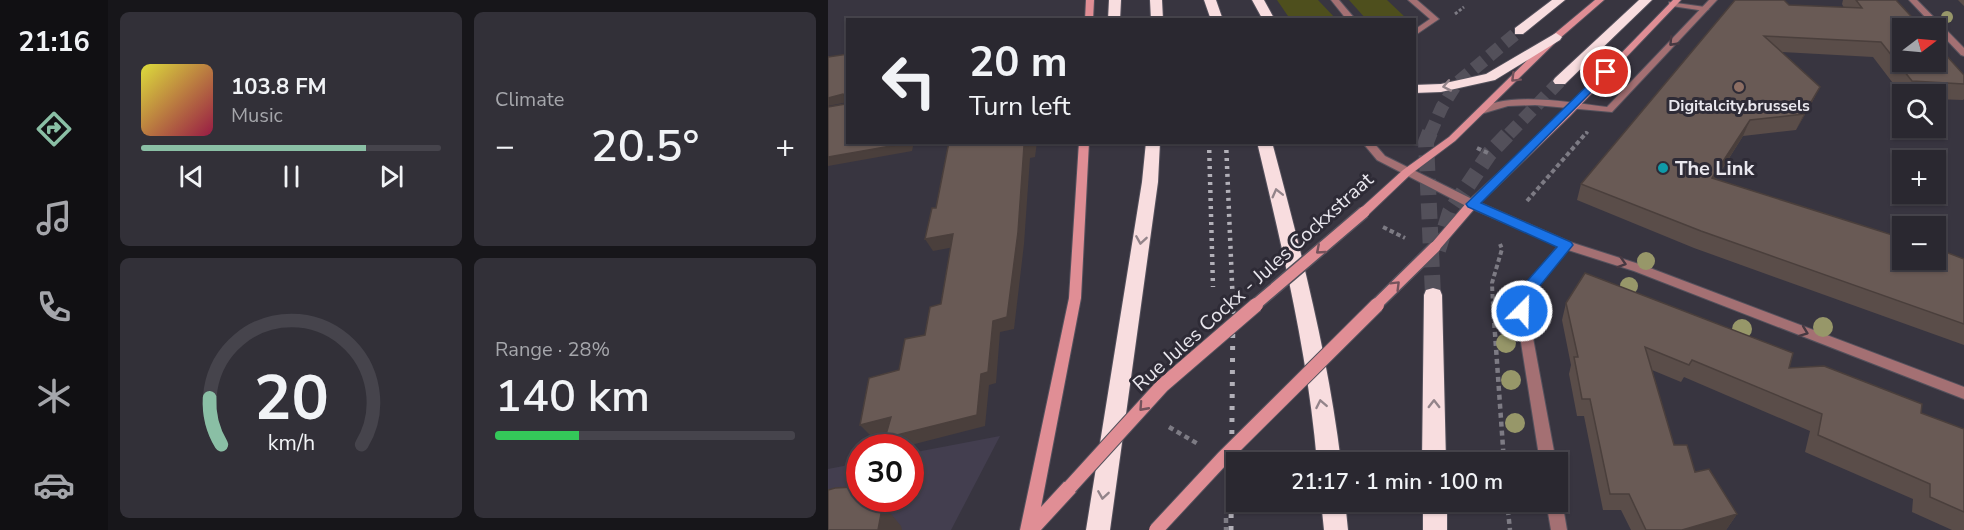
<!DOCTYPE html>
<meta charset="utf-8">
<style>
body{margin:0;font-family:"Nunito Sans",sans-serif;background:#323038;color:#f1f3f6;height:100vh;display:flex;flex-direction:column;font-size:22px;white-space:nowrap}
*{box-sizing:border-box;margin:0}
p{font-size:20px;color:#a5a6ab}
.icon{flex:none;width:33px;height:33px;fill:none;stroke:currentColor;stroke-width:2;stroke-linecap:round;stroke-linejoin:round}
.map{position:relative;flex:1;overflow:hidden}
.side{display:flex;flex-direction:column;gap:12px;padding:12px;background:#17161a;width:720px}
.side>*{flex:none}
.guide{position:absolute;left:18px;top:18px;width:570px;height:126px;border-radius:0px;box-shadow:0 2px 4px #0004,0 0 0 2px #46444c;background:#2a2830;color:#f1f3f6;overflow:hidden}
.needle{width:39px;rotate:74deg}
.controls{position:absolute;left:1064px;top:18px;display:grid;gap:12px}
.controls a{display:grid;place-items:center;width:54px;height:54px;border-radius:0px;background:#2a2830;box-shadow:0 2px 4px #0004,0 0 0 2px #46444c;font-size:30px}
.speed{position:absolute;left:18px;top:434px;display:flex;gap:12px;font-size:30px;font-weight:700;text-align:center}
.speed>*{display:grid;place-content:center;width:78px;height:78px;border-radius:50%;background:#2a2830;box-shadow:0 2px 4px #0004,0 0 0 2px #46444c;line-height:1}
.speed .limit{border:9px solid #d22;background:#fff;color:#111}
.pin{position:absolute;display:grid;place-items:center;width:51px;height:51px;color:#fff;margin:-26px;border:3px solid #fff;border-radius:50%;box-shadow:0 2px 6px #0007}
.me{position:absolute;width:66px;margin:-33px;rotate:23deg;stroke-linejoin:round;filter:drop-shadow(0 0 4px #0008)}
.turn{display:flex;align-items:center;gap:21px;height:126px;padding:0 24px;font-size:27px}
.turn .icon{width:78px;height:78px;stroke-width:2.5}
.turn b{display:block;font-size:42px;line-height:51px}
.big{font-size:45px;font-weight:600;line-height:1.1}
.side .tile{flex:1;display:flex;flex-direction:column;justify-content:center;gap:9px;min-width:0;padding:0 21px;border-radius:9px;background:#323038}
.side .dial{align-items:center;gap:0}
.dial svg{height:156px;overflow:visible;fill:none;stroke:#46444c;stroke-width:7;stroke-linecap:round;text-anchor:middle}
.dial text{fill:#f1f3f6;stroke:none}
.song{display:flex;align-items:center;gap:18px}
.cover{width:72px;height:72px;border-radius:9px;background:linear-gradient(135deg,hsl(60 70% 55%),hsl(340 70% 35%))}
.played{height:6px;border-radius:3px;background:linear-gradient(90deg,#8abfa5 75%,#46444c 75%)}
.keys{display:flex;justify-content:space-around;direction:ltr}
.heat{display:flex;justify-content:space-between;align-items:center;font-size:33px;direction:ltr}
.charge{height:9px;border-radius:4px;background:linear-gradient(90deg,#34c759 28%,#46444c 0)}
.side .tiles{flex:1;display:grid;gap:12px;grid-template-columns:repeat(2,1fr)}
.trip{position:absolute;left:398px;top:452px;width:342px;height:60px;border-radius:0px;background:#2a2830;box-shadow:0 2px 4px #0004,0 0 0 2px #46444c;font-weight:600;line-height:60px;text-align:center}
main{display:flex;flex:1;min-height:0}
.tab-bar{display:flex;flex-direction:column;width:108px;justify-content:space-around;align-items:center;background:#111013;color:#a5a6ab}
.tab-bar .icon{width:42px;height:42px}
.tab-bar .selected{color:#8abfa5}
.tab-bar b{font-size:27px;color:#f1f3f6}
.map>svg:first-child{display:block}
.built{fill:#433e4f}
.green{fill:#4e4f1d}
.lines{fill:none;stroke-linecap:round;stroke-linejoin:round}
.highway-tunnel-far1{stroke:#53505a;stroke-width:13;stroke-dasharray:13 7;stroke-linecap:butt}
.highway-tunnel{stroke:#53505a;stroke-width:16;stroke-dasharray:16 8;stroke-linecap:butt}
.lane-casing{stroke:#54515c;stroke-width:2}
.street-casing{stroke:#54515c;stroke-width:2}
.secondary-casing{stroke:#54515c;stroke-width:2}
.highway-casing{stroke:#54515c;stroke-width:2}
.path-far2{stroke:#7d7b84;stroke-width:3;stroke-dasharray:3 2;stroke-linecap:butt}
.path-far1{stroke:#7d7b84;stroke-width:4;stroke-dasharray:4.5 3;stroke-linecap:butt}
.path{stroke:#7d7b84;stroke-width:4.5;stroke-dasharray:5 4;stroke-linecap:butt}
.lane{fill:#a47073;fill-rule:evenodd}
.street{fill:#a47073;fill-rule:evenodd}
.secondary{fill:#e08e95;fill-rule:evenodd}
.highway{fill:#f8dddf;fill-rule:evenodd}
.rail-far1{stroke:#b2b0b8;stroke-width:4.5;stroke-dasharray:3 5;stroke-linecap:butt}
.rail{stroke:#b2b0b8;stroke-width:5;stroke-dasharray:4 8;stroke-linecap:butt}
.secondary-bridge-far1-casing{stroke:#54515c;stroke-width:14;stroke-linecap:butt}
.secondary-bridge-casing{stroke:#54515c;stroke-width:16;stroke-linecap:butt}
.secondary-bridge-far1{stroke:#e08e95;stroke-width:11}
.secondary-bridge{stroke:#e08e95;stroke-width:14}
.tree{fill:#979769}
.wall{fill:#5a4d49}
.shaded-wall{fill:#4a3f3c}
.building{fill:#695a55;stroke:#4a3f3c;stroke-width:1.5}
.oneway{stroke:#463942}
.oneway2{stroke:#75535c}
.oneway3{stroke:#93848a}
.route{fill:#1a73e8;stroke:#114b97;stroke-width:1.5}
.education-dot{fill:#8d6e63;stroke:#2e2b36;stroke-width:2}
.culture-dot{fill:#0f9aa8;stroke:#2e2b36;stroke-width:2}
.labels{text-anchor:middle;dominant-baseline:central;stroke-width:6;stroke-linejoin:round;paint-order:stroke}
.far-poi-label{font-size:16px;font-weight:bold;fill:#e9e7ee;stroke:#2e2b36}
.poi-label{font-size:20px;font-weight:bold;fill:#e9e7ee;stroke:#2e2b36;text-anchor:start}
.street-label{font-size:20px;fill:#e9e7ee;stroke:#2e2b36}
</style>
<main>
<nav class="tab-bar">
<b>21:16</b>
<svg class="icon selected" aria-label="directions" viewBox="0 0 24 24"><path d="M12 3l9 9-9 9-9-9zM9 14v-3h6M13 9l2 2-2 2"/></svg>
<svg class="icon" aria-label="music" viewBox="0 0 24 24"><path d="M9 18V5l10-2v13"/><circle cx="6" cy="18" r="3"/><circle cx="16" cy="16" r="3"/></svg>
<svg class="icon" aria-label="phone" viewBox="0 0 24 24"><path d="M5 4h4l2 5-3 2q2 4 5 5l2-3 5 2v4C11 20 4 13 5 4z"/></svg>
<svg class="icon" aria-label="climate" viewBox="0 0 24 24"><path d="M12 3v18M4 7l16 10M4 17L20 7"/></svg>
<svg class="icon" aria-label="car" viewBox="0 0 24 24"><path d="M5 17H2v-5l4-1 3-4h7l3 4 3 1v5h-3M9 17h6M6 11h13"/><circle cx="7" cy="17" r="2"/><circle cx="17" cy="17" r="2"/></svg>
</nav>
<section class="side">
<div class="tiles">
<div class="tile">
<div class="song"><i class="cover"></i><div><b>103.8 FM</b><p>Music</p></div></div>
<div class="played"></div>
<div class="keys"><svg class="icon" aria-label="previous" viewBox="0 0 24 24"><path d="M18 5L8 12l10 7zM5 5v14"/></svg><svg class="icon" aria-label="pause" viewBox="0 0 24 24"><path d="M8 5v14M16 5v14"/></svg><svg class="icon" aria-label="next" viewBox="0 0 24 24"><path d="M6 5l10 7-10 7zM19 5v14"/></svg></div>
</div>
<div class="tile"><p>Climate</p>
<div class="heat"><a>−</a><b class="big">20.5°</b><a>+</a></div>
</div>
<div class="tile dial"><svg viewBox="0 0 100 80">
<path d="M14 69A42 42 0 1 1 86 69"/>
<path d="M14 69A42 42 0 0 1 8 45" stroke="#8abfa5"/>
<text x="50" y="56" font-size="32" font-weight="700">20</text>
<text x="50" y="72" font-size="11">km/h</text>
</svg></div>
<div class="tile"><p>Range · 28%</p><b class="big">140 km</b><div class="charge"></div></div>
</div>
</section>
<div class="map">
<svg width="1136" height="530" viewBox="0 0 1136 530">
<rect width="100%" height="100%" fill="#383540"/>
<path class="built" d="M172 436 123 530H0V469L31 463 32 498H82L83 453Z"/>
<path class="green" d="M449 0H490L508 19H462Z
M521 0H559L579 19H538Z"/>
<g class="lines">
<path class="highway-tunnel-far1" d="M602 134 614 107 629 83 691 31
M681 134 732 81"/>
<path class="highway-tunnel" d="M602 132 598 142 605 295
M610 250 622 212 661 154 682 132"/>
<g class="lane-casing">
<path id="lane" d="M503 0H511L528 20H519Z
M580 0H589L611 19 586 36V30L602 19Z
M841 2 877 7 881 9 877 11 844 6H841Z"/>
</g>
<g class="street-casing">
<path id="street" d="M881 0H889L784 112 707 105 680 106 653 114 648 111C677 90 744 103 779 107Z
M1081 0H1089L1136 48V56L1133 55Z
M534 142H545L557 156 648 201 742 242 814 265 1136 387V399L806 271 740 250 705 292 700 311 728 462H712L688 311 695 288 730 246 640 207 549 160Z
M729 495 734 501 739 530H723L718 501H729Z"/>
</g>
<g class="secondary-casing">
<path id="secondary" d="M258 0H266L265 20H257Z
M767 0H776L731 39 627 141 583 174 540 215H532L530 212 532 209 575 170 621 137 725 35Z
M845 0H853L742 116 648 207 611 250H603L601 247 603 244 640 201 736 112Z
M251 142H261L253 298 213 507 236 482 242 480 248 482 250 487 248 492 213 530H192L241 298Z"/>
</g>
<g class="highway-casing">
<path id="highway" d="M281 0H293L292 20H280Z
M322 0H334L335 20H323Z
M376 0H388L395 20H383Z
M424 0H436L447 20H435Z
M724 0H737L695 34H687V28Z
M811 0H824L737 84H727L725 81 727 78Z
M728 33 734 37 732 40 667 80 613 92 586 93V85L613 84 658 74Z
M318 142H332L330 182 282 530H258L314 182Z
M429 142H444C472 247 500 354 513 462H489C480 354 454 247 429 142Z
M605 288 612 290 614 295 618 462H594L596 295 598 290Z
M493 501H517L520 530H496Z
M595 501H619V530H595Z"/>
</g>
<path class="path-far2" d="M627 14 636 7
M758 134 761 130"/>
<path class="path-far1" d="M649 148 662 154
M699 201 759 132
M555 227 577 238
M665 306 664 283 674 249 672 244"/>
<path class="path" d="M665 305 676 462
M341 427 370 444
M679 501 682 530
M398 518V530"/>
<use href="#lane" class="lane"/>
<use href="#street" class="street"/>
<use href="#secondary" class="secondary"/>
<use href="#highway" class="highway"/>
<path class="rail-far1" d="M381 142 385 287
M398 142 405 306"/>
<path class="rail" d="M403 530 405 305"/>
<g class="secondary-bridge-far1-casing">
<path id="secondary-bridge-far1" d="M426 306 536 212
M547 306 607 247"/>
</g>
<g class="secondary-bridge-casing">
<path id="secondary-bridge" d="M242 487 334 386 428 305
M328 530 395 458 549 305"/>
</g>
<use href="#secondary-bridge-far1" class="secondary-bridge-far1"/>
<use href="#secondary-bridge" class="secondary-bridge"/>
</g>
<g class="tree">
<circle cx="1119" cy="17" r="6"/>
<circle cx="818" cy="261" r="9"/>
<circle cx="801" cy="286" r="9"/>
<circle cx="673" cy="307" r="9"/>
<circle cx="995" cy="327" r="10"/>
<circle cx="914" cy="329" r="10"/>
<circle cx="678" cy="343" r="10"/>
<circle cx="683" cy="380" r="10"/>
<circle cx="687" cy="423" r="10"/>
</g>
<path class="wall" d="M1015 0H1068L1136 75V99L1135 100 1107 99V94L1074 95 1045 57 954 52 992 87 984 102 968 130 915 136 888 179 1136 259V345L866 248 749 200 753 184 961 5 1016 8 1014 4Z
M1130 0H1136V6Z
M738 303 961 368 1136 429V530H1124L1084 512 1085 499 977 452 982 431 856 377 853 382 824 370 846 445 867 472 909 514 898 530H803L793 510H775L756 416H749L741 374 743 365 734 320Z"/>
<path class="shaded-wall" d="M992 87 984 102 968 130 976 114Z
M15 94 20 102 0 106V98Z
M922 120 915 136 878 194 884 178Z
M80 142H86L84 151 0 166V157Z
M203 142H209L207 157 202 158 196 244 186 329 172 332 168 383 161 385 157 426 75 447H66L57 438 153 374 165 321 196 146Z
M125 234 132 246 105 251 97 239Z
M63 417 73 428 43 436 32 425Z
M45 498 64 515 73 526 74 530H50Z
M909 514 898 530H854Z"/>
<path class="building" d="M907 0H956L961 5 1034 8 1028 0H1068L1094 28H1074V62H1107V43L1136 75V84L1084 81 1053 42 936 36 992 87 976 114 922 120 884 178 1074 238V260H1107V248L1136 259V324L873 231 753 184Z
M20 54V142L80 143 0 157V107L17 104 18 96 15 94 0 98V57Z
M121 142H203L202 145 196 146 190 232 179 317 165 321 160 372 153 374 149 415 57 438 63 417 32 425 41 378 71 370 77 339 97 335 102 307 113 304 125 234 97 239 104 208H108Z
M757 273 965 353 961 368 996 366 1094 404 1093 413 1136 429V512L1102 497V484L990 435 994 414 864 360 861 365 817 347 846 445H859L867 472 881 469 909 514 854 530H818L801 494H782L762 399H754L746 357H750L738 303Z
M26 487 32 490V498H45L52 507 53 514 50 530H0V490L7 488Z"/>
<defs><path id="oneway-chevron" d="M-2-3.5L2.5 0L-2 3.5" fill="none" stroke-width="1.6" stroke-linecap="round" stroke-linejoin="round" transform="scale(1.5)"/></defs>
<g class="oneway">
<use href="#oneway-chevron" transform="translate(845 42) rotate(134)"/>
<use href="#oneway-chevron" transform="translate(794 263) rotate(17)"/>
<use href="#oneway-chevron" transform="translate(976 332) rotate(21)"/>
</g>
<g class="oneway2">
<use href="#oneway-chevron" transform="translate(687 78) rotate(135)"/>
<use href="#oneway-chevron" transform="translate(492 250) rotate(139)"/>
<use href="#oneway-chevron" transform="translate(568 285) rotate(-45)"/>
<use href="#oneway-chevron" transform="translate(315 407) rotate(132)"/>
</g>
<g class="oneway3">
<use href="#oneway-chevron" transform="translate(619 86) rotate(169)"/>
<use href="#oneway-chevron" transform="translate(449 193) rotate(-104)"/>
<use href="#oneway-chevron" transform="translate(313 240) rotate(99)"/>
<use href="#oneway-chevron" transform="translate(493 404) rotate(-101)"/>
<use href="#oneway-chevron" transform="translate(606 404) rotate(-90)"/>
<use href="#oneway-chevron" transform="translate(275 495) rotate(99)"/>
</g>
<path class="route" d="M775 70 783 72 653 203 743 242 745 245 706 293 699 315H689L686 311 694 287 729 247 640 207 638 204Z"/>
<circle class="education-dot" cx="911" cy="87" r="6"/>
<circle class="culture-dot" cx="835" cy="168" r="6"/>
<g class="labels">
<g class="far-poi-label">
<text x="911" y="106">Digitalcity.brussels</text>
</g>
<g class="poi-label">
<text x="847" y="168">The Link</text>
</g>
<g class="street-label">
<text transform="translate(425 282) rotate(-42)">Rue Jules Cockx - Jules Cockxstraat</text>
</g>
</g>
</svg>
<div class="controls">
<a><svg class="needle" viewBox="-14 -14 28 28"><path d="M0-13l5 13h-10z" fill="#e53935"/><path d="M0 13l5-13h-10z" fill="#a5a6ab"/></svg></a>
<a><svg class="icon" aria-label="search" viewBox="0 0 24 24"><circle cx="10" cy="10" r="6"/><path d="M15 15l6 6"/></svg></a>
<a>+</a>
<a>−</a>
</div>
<div class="speed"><div class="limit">30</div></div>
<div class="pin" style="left:778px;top:72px;background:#d93025"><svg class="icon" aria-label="arrive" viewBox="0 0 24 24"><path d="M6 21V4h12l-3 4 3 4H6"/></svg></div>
<svg class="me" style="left:694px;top:311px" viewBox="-20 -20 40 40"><circle r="17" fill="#1a73e8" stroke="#fff" stroke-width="3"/><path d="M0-11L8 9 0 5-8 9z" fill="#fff"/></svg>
<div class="trip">21:17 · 1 min · 100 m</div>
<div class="guide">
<div class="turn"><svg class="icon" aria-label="left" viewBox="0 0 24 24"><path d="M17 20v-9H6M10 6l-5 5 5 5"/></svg><div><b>20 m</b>Turn left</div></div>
</div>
</div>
</main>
